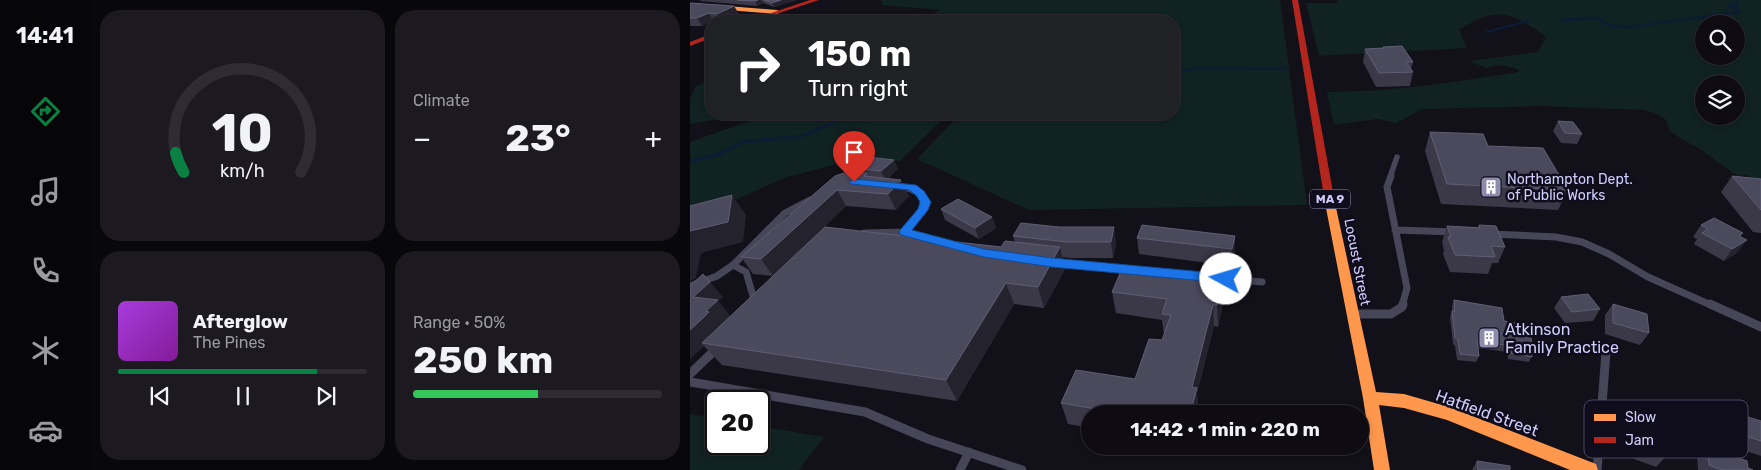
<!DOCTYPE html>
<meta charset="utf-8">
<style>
body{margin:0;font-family:Rubik,sans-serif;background:#1c1a20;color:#f1f3f6;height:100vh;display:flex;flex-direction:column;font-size:19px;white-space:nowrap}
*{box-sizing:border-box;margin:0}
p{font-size:16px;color:#9b9b9f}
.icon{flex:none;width:28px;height:28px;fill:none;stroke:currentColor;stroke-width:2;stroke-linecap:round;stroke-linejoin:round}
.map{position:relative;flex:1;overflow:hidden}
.sheet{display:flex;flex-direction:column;gap:10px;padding:10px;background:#08070a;width:600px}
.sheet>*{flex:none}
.guide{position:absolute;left:15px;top:15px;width:475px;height:105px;border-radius:20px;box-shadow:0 2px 8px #0003,0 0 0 1px #2e2c32;background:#202124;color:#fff;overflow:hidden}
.fabs{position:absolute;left:1005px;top:15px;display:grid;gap:10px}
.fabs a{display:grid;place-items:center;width:50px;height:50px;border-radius:50%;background:#0e0c12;box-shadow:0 2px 8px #0003,0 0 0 1px #2e2c32;font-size:25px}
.speed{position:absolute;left:15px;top:390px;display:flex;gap:10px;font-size:25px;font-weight:700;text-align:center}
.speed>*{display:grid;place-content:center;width:65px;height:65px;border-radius:50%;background:#0e0c12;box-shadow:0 2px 8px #0003,0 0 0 1px #2e2c32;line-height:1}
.speed .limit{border:2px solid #111;border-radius:8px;background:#fff;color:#111}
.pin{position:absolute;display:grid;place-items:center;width:42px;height:42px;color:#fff;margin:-51px -21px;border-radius:50% 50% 50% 0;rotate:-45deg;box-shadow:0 0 5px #0007}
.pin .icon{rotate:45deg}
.me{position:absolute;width:55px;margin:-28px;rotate:276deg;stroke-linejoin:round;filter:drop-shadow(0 0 4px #0008)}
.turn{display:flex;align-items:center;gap:18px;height:105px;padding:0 20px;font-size:22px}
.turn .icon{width:65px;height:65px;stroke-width:2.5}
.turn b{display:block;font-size:35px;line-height:42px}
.big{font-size:38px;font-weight:700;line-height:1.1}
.sheet .widget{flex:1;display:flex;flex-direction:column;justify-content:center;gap:8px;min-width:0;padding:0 18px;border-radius:20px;background:#1c1a20}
.sheet .dial{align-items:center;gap:0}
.dial svg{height:130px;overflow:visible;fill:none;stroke:#2e2c32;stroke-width:7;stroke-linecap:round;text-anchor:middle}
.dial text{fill:#f1f3f6;stroke:none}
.song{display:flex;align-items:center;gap:15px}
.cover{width:60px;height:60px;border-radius:8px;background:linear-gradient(135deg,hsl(280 70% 55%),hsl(290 70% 35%))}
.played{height:5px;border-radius:2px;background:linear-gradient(90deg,#0b8043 80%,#2e2c32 80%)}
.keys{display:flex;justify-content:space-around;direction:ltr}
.heat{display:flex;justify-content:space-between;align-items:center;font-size:28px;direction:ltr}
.charge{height:8px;border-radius:4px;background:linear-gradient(90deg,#34c759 50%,#2e2c32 0)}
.sheet .tiles{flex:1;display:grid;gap:10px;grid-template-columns:repeat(2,1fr)}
.trip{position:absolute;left:391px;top:405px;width:288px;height:50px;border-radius:25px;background:#0e0c12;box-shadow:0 2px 8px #0003,0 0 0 1px #2e2c32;font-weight:700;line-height:50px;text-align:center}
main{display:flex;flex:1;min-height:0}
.tabs{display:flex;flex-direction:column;width:90px;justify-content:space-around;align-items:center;background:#060507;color:#9b9b9f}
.tabs .icon{width:35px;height:35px}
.tabs .current{color:#0b8043}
.tabs b{font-size:22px;color:#f1f3f6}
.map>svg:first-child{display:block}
.green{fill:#122;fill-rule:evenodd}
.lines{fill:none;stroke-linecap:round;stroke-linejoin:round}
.stream-far1{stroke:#0d1b33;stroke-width:2.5}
.stream{stroke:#0d1b33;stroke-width:3}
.lane-far2{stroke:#474659;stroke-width:5.5}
.lane-far1{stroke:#474659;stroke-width:7}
.lane{stroke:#474659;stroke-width:9}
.slow{fill:#ff974d;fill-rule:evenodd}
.jam{fill:#b3261e;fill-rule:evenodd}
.wall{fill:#3b3948}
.shaded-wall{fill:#24222d}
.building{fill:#4b495c;stroke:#605e75}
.route{fill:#1a73e8;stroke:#114b97}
.labels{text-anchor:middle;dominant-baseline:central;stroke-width:5;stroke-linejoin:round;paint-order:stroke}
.shield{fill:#0f0d1c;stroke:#9793b8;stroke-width:1}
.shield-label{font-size:12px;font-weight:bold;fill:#d1cdfb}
.poi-label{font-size:14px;fill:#d1cdfb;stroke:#0f0d1c;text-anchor:start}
.street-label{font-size:14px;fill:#d1cdfb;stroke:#0f0d1c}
.near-poi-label{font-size:16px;fill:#d1cdfb;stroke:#0f0d1c;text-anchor:start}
.near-street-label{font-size:16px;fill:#d1cdfb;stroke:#0f0d1c}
.key{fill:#0f0d1c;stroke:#49475f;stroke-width:1}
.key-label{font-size:14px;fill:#d1cdfb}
</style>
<main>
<nav class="tabs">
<b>14:41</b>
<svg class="icon current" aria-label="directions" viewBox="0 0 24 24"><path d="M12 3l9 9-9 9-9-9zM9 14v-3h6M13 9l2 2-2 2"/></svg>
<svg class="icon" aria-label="music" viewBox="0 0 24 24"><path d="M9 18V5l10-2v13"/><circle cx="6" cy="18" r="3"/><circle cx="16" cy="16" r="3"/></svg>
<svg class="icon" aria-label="phone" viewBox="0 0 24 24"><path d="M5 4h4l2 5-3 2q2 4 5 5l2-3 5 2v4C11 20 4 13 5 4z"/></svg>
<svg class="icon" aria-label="climate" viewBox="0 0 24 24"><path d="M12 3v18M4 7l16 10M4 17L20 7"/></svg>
<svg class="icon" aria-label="car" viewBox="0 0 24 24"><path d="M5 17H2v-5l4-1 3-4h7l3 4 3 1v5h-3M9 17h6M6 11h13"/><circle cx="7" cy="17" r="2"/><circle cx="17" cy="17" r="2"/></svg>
</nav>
<section class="sheet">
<div class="tiles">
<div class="widget dial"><svg viewBox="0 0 100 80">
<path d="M14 69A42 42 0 1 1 86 69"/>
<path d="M14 69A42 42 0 0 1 9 57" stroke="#0b8043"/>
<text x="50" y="56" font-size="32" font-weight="700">10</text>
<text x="50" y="72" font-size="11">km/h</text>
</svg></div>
<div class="widget"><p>Climate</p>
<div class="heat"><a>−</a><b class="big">23°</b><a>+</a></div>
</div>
<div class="widget">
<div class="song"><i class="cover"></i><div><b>Afterglow</b><p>The Pines</p></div></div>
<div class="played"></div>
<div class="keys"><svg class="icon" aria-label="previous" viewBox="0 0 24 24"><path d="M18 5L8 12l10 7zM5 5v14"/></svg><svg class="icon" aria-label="pause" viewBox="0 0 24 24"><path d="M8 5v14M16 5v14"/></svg><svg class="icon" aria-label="next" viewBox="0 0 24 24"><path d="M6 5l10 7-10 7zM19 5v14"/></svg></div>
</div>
<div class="widget"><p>Range · 50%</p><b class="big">250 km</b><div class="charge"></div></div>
</div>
</section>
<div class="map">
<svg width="1071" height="470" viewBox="0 0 1071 470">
<rect width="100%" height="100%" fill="#121018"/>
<path class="green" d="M191 0H590L617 205 339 210 227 159 270 114H484V21H215L241 16 249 10 192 5Z
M648 0H1071V182L1056 175 1047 176 1010 149 993 140 980 131 976 120 968 114 953 110 851 106 732 109 706 123 687 119 644 125 637 92C701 92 765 82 828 72L829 70C816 65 809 64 796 68L779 61 848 52 856 37C820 11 807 6 769 30L777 48 629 56 616 3H646ZM1014 24H1046V56H1014ZM1014 84H1046V116H1014Z
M21 80V114H59L0 124V99L6 86Z
M79 114H258L210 161 170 158 94 178 0 220V142Z
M0 414 26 418V444H69V426L134 437 109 470H0Z"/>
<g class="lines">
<path class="stream-far1" d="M873 20 908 18 918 25 937 27 1049 12 1039 5H1047V0
M796 32 838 21
M484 73 505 68 595 69"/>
<path class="stream" d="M0 161 24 156 53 142 113 136 153 118 172 114"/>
<path class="lane-far2" d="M700 177 707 157"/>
<path class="lane-far1" d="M701 176 697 187 717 288 712 306
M207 186C220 188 229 190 235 202L233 210 215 232
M705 230 765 232
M174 233 215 232 250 241
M801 234 866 237 892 242 919 254 958 277 1023 306
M366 263 572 282
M43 265 56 272 63 296 67 302
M0 286 27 276 43 265 95 213 120 200"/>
<path class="lane" d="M1020 304 1071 327
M670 314H701L712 307 713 304
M0 374 27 348
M0 382 175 412 238 439 332 470
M270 470 279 452
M907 470 916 352"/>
<path class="slow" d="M0 3 87 10 90 12 87 14 0 7Z
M640 200 645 203 686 392 714 394 759 407 906 464 908 470H880L757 420 714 408 689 405 700 470H684L673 398 635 203Z"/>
<path class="jam" d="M120 0H129L77 17 72 16Z
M602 0H608L645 203 640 206 635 203Z
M21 34V38L0 46V42Z"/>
</g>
<path class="wall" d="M10 0H107L84 7 73 3 67 6 11 1Z
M0 3 49 14 32 21H23L12 26H0Z
M693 47 723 62 721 69 723 72 720 86 686 87 673 62 675 49 693 48Z
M868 121 892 134 887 144 871 143 863 131Z
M740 132 798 146 878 190 868 210 751 204 735 151Z
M148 159 171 162 204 160 208 169 197 179 211 180 219 196 206 210 156 206 83 276 63 274 51 257 157 172 153 168Z
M1042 176 1071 179V233L1063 232 1031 192Z
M251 209 302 217 306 228 289 239 255 220Z
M789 225 815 247 808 263H802L798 274 760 272 753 254 754 250 752 242 757 226 788 227Z
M1011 225 1053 233 1050 237 1048 252 1034 261 1004 244 1007 239 1003 237Z
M369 227 426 244 423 258H381L372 257 375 269 354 308 324 304 267 401 32 365 14 346 0 359V286L33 297 28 301 40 316 31 325 311 247 325 242 323 236Z
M545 236V252L542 266 449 254 447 238Z
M422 292 533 303 528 327 524 326 507 393 508 409 507 414H400V428L378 424 371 403 445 379 472 340 474 335 472 320 426 313Z
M871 297 910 309 903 321 875 323 864 308Z
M764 300 814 321 844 351 839 362 818 359 817 352 788 348 789 356 786 362 767 360 765 346 763 344 760 317 762 311V306Z
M923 304 959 333 950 345 915 334V315Z
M938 402 974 434 982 450 966 467 928 453V445L919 442V425Z
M1038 411 1071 421V456L1047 448 1049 458 1058 468 1063 470H1008L1007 456 1010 453 1009 441 1019 431 1030 435 1027 422Z
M787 461 820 470H782Z"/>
<path class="shaded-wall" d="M68 0H71L73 3 67 6 65 1Z
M91 0H107L84 7 82 3Z
M44 6 49 14 32 21 27 14Z
M19 13 23 21 12 26 7 18Z
M204 160 208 169 195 180 191 171Z
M211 180 219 196 206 210 198 194Z
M147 190 156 206 83 276 71 259Z
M42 195 56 215 53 242 11 253 6 278 0 281V231Z
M302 217 306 228 289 239 285 228Z
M424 227 426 244 423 258 421 242Z
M545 236V252L542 266V249Z
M1057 240 1048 252 1034 261 1042 249Z
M370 247 375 269 354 308 348 287Z
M20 282 33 297 28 301 40 316 31 325 32 327 12 343 14 346 0 359V330L3 297Z
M533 282V303L528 327 527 305Z
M316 283 324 304 267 401 256 380Z
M523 305 524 326 507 393 508 409 507 414H500L502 387Z"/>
<path class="building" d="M47 0H68L65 1Z
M74 0H91L82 3Z
M0 3 44 6 27 14 19 13 7 18H0Z
M712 46 723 62H716L723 72 689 73 675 49 694 48 693 47Z
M868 121 883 122 892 134 875 133Z
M740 132 793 134 798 146 853 148 878 190 757 184Z
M160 154 171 162 178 157 204 160 191 171 158 167 148 159Z
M157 172 177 174 174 176 211 180 198 194 147 190 71 259 51 257 145 176Z
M1042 176 1071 179V210Z
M42 195 38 222 0 231V206Z
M268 199 302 217 285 228 251 209Z
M1024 218 1053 233 1049 236 1057 240 1042 249 1012 233 1018 229 1011 225Z
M331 223 369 227H424L421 242H377L323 236Z
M452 225 545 236 542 249 447 238Z
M789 225 806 226 815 247 801 246 805 257 765 255 758 237H761L757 226 790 228Z
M135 227 311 247 315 241 370 247 348 287 316 283 256 380 12 343Z
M432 269 533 282 527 305H523L502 387 507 388 500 414H435L371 403 386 370 445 379 459 339 472 340 481 315 472 314 477 299 422 292Z
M13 274 20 282 3 297 28 300 16 311 19 312 12 319 0 330V286Z
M898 294 910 309 882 312 871 297Z
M764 300 812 308 814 321 838 325 844 351 841 350 842 357 821 353 820 346 787 341 789 356 770 354 768 340 765 338 762 311H765Z
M923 304 957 314 959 333 923 323Z
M1038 411 1071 421V441L1044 432Z
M1019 431 1046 441 1049 458 1057 461 1058 468 1063 470H1032L1019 465 1018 446 1021 447Z
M787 461 820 466V470H788Z"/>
<path class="route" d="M164 179 226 185 234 191 241 202 238 210 222 230 294 249 362 258 536 274 542 279 536 283 362 267 294 257 211 235 209 232 211 229 228 209 230 202 226 195 219 190 161 184 159 182Z"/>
<defs>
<g id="building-square" transform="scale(1.125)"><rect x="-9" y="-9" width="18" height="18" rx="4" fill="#8e8bac" stroke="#0f0d1c"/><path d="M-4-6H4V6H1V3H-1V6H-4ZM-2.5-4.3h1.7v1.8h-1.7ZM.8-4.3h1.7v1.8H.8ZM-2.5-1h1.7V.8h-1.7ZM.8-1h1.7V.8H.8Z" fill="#fff"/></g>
</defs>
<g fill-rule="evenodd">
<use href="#building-square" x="801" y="187"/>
<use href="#building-square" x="799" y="338"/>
</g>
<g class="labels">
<rect class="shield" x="620" y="189.5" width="40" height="19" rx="4"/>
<g class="shield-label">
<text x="640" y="199">MA 9</text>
</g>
<g class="poi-label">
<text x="817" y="179">Northampton Dept.<tspan x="817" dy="16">of Public Works</tspan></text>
</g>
<g class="street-label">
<text transform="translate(667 262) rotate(79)">Locust Street</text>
</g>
<g class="near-poi-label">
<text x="815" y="329">Atkinson<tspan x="815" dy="18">Family Practice</tspan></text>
</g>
<g class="near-street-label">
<text transform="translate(797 413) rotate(20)">Hatfield Street</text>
</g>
</g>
<rect x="894" y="400" width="164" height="58" rx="8" class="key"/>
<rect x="904" y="414" width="22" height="7" fill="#ff974d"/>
<rect x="904" y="437" width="22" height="6" fill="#b3261e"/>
<g class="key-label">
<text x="935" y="422">Slow</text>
<text x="935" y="445">Jam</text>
</g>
</svg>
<div class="fabs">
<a><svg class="icon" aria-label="search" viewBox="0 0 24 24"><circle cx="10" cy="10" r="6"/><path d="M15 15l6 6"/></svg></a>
<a><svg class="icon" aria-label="layers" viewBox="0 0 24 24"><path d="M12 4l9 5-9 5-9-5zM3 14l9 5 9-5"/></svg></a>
</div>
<div class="speed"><div class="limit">20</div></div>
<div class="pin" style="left:164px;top:182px;background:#d93025"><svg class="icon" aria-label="arrive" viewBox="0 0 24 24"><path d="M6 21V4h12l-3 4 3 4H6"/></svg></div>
<svg class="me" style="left:536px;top:279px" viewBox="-20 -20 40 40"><circle r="19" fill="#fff"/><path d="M0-13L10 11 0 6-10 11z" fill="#1a73e8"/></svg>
<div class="trip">14:42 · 1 min · 220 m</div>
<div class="guide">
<div class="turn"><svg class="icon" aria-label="right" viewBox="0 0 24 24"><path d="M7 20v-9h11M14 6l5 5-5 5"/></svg><div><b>150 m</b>Turn right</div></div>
</div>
</div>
</main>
